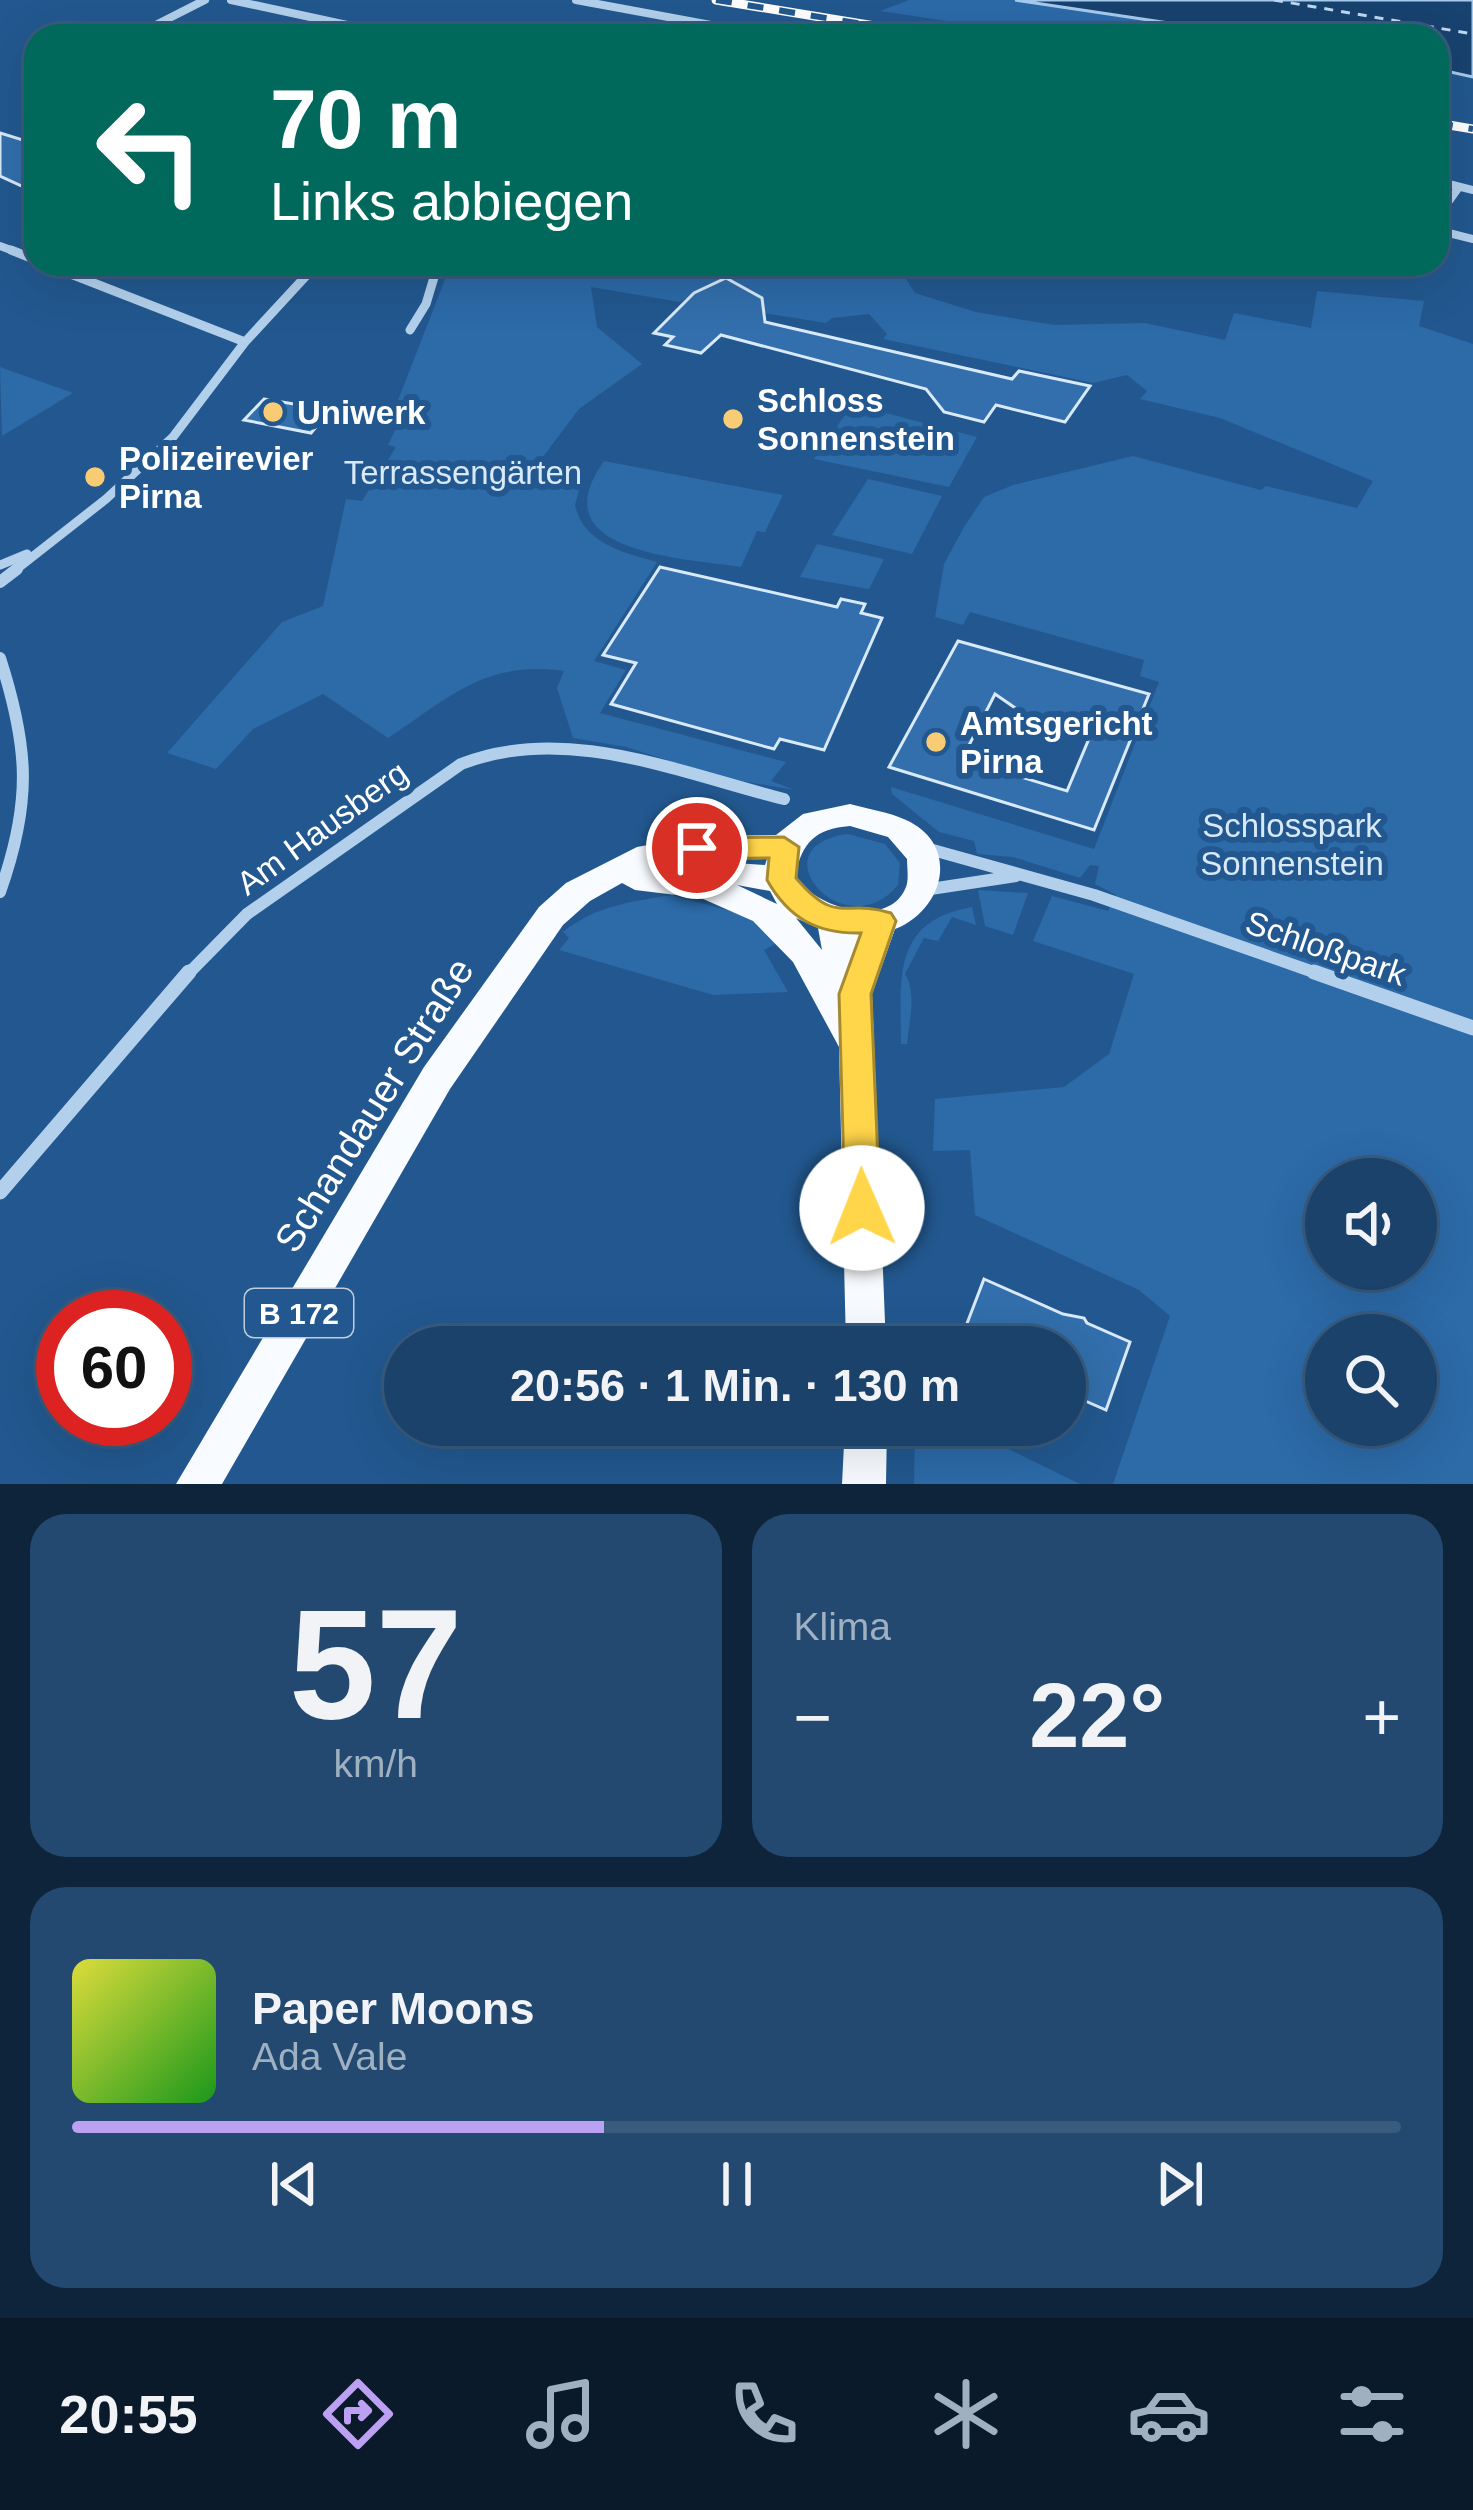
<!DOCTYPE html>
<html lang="de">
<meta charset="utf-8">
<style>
body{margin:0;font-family:Helvetica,sans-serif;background:#234971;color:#f1f3f6;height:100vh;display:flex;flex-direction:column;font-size:45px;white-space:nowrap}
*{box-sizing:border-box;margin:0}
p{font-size:39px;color:#9fb0c1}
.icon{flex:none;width:66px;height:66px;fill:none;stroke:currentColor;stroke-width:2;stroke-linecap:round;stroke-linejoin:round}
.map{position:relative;height:1484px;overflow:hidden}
.details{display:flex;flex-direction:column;gap:30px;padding:30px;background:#0e243b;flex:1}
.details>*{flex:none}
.guide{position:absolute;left:24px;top:24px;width:1425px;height:252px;border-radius:36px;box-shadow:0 12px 48px #0002,0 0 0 3px #385b7e;background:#00695c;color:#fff;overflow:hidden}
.controls{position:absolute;left:1305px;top:1158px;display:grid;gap:24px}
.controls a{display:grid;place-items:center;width:132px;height:132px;border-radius:50%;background:#1a426b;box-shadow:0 12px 48px #0002,0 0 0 3px #385b7e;font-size:60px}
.speed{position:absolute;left:36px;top:1290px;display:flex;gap:24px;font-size:60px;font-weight:700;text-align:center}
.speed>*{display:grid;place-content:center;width:156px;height:156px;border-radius:50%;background:#1a426b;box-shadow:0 12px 48px #0002,0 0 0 3px #385b7e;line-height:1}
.speed .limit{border:18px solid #d22;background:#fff;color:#111}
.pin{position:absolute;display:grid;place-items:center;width:102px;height:102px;color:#fff;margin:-51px;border:6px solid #fff;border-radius:50%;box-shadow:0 3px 12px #0007}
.me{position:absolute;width:132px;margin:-66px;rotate:359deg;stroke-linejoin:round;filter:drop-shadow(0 0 9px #0008)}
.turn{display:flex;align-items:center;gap:42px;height:252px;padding:0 48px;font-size:54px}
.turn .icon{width:156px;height:156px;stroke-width:2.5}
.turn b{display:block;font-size:84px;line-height:102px}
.big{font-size:90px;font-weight:600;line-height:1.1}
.details .tile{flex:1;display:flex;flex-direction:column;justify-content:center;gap:18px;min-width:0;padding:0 42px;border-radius:36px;background:#234971}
.details .dial{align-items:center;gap:0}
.dial b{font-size:156px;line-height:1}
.song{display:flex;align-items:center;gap:36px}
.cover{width:144px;height:144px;border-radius:18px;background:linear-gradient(135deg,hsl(60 70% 55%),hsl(120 70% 35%))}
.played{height:12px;border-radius:6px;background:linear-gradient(90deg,#bca0f2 40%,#385b7e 40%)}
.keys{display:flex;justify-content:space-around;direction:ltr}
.heat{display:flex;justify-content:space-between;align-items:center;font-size:66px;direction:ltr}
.details .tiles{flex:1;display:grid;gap:30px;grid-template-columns:1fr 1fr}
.tile:last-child{grid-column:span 2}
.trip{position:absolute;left:384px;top:1326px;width:702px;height:120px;border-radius:60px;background:#1a426b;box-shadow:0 12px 48px #0002,0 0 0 3px #385b7e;font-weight:600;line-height:120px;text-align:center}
.tabs{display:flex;height:192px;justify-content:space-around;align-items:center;background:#0a1a2b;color:#9fb0c1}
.tabs .icon{width:84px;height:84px}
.tabs .on{color:#bca0f2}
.tabs b{font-size:54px;color:#f1f3f6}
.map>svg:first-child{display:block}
.green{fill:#2c6aa8;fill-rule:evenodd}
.water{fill:#18426f;stroke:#a6cbed;stroke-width:3}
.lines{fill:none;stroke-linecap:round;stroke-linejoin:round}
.ferry{stroke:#bed9f3;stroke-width:3;stroke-dasharray:9 8;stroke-linecap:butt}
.building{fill:#326fac;stroke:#d8e9f9;stroke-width:3;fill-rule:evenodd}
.street-far3{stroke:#b2d0ec;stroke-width:8}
.street-far2{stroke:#b2d0ec;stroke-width:9}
.street-far1{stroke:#b2d0ec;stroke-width:12}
.street{stroke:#b2d0ec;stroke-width:15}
.primary{fill:#f8fbff;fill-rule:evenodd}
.rail-casing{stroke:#fff;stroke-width:9}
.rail{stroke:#22588f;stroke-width:6;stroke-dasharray:16;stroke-linecap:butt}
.route{fill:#ffd54a;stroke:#a68a30;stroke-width:3}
.poi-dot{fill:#f8cb75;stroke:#22588f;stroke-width:4.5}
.labels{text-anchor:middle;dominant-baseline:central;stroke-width:12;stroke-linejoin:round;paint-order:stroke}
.shield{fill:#22588f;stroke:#bdcddd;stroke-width:3}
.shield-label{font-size:30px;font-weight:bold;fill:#fff}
.poi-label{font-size:33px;font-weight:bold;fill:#fff;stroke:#22588f;text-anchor:start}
.park-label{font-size:33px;fill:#d8e9f9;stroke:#22588f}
.street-label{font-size:33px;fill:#fff;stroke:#22588f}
.near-street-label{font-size:39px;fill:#fff;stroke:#22588f}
</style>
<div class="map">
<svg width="1473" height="1484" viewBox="0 0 1473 1484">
<rect width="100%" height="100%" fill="#22588f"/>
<path class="green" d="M909 0H1015L1256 36H1048L880 11Z
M451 264H896L915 293 976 312 1054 325 1145 323 1225 340 1234 313 1311 328 1317 291 1424 301 1419 326 1473 344V1484H1113L1170 1316 1139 1290 975 1215 970 1150 933 1151 935 1099 1064 1087 1109 1054 1134 974 1033 941 1052 896 1108 911 1116 895 1095 884 1099 866 1090 865 1080 878 1013 857 977 854 974 841 939 832 892 794 891 787 1094 849 1159 682 1140 676 1144 660 970 612 963 625 935 617 944 564 964 527 984 497 1013 485 1133 456 1261 490 1266 486 1357 508 1373 481 1220 418 1140 399 1147 391 1127 375 1093 383 883 339 887 334 869 314 832 318 826 323 764 313 762 297 726 278 680 302 591 287 597 327 642 364 579 409 533 470 582 480 575 505C583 543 624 553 657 562L594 661 626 670 600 713 786 762 771 781 795 790 724 778 626 747 573 738 557 688 564 671C485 660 450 697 388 738L323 694 253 729 216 769 167 753 282 622 323 606 346 499 362 501 396 447 388 445 396 428 388 426ZM1326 1179H1416V1269H1326ZM1326 1335H1416V1425H1326Z
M0 367 73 393 2 436Z
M852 405H855L977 437 949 487 814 459Z
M604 461 783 495 765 532 757 531 741 567C683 558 538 553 604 461Z
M868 479 942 496 912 554 832 535Z
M817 544 884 559 869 589 800 577Z
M848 834 885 844 900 863 898 885C845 950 754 846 848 834Z
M978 890 1028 893 1013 935 985 926Z
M672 895 745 915 781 941 764 950 788 992 713 995 559 950 569 938 563 932C595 906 633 901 672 895Z
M972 907 976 925 952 917 938 941 924 938 905 974C917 993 909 1022 907 1044H901C901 979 891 921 972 907Z
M915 1425H959L1080 1484H914Z"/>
<path class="water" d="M1015 0H1473V77L1437 69V36H1256Z"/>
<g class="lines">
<path class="ferry" d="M1274 0 1473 34"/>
</g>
<path class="building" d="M0 133 36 144V181L24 187 0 176Z
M726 278 762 298 765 322 1012 379 1019 371 1090 386 1065 422 996 405 984 422 944 412 926 389 721 335 701 353 665 345 673 337 654 333 694 293Z
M264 399 330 410 311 433 244 420Z
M660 567 837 607 841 599 865 604 861 613 882 618 824 750 780 739 774 749 611 704 636 663 603 655Z
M958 641 1149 694 1094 830 889 767ZM995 694 1037 723 1096 722 1067 791 962 759Z
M984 1279 1063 1314 1084 1318 1087 1323 1130 1342 1106 1410 1065 1392V1347H958Z"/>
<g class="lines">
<path class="street-far3" d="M231 0 398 36
M576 0 771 36
M134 36 205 0
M1437 181 1473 190
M1437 218 1459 187
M1437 230 1473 239
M0 246 19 253"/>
<path class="street-far2" d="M11 250 36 260
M45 264 245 342
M410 330 426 304 438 264
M0 565 27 554
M13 572 106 499 173 437 245 342 317 264"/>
<path class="street-far1" d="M0 582 17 569
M0 658C29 748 32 802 0 892
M922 847 1094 895 1322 975
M924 890 1016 876
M187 975 247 914 461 764C566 723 680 773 784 799"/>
<path class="street" d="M1314 972 1473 1028
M0 1192 189 972"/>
<path class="primary" d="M850 804C868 809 889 812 906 820 961 845 944 910 895 929L872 994 886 1347H846L839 1047 793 962 753 921 701 898 635 890 622 883 590 901 563 925 450 1089 222 1484H176L424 1067 539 907 566 883 637 847 697 836 776 835 803 814ZM850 826 888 837 907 859C907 867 909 880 906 887 889 931 812 907 795 875 803 842 815 829 850 826ZM767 859 765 865 694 860H697ZM737 885 770 891 777 904ZM796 918 818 928 822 950Z
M845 1425H887L886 1484H842Z"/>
<g class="rail-casing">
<path id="rail" d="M716 0 936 36
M1437 123 1473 129"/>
</g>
<use href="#rail" class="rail"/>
</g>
<path class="route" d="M784 837 799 847 796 878C838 927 843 898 891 913L896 921 871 994 880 1208 875 1218 862 1223 850 1218 845 1208 839 994 861 933C818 934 789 919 767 880L769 858 697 859 683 848 697 838Z"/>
<g class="poi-dot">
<circle cx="273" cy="412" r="12"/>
<circle cx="733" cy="419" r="12"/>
<circle cx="95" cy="477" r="12"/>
<circle cx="936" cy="742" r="12"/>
</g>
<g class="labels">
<rect class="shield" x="245" y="1289" width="108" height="48" rx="9"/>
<g class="shield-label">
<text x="299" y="1313">B 172</text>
</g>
<g class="poi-label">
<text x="757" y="400">Schloss<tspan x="757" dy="38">Sonnenstein</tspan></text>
<text x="297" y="412">Uniwerk</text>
<text x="119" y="458">Polizeirevier<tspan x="119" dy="38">Pirna</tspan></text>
<text x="960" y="723">Amtsgericht<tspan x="960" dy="38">Pirna</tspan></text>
</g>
<g class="park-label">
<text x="463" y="472">Terrassengärten</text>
<text x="1292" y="825">Schlosspark<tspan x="1292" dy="38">Sonnenstein</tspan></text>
</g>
<g class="street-label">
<text transform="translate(322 828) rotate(-36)">Am Hausberg</text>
<text transform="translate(1326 948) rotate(19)">Schloßpark</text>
</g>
<g class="near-street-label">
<text transform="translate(374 1105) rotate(-58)">Schandauer Straße</text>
</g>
</g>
</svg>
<div class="controls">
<a><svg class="icon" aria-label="sound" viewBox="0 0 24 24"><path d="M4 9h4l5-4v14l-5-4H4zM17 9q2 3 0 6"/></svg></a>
<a><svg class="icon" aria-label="search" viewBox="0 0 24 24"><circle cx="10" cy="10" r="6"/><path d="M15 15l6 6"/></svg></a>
</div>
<div class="speed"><div class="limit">60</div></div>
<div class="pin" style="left:697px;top:848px;background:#d93025"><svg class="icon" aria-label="arrive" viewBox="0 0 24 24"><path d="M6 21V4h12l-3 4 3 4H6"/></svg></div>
<svg class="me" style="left:862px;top:1208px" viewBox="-20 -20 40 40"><circle r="19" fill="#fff"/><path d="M0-13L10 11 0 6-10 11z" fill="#ffd54a"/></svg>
<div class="trip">20:56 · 1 Min. · 130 m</div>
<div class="guide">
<div class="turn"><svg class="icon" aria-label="left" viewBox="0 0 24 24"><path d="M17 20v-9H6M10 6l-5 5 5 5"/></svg><div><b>70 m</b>Links abbiegen</div></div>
</div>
</div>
<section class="details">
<div class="tiles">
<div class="tile dial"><b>57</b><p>km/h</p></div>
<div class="tile"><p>Klima</p>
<div class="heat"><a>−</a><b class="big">22°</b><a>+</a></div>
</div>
<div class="tile">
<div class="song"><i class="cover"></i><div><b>Paper Moons</b><p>Ada Vale</p></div></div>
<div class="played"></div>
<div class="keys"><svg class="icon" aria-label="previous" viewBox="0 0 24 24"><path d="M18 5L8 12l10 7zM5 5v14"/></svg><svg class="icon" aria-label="pause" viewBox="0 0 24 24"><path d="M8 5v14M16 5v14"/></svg><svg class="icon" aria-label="next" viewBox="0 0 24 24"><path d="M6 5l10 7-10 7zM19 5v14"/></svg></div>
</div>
</div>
</section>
<nav class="tabs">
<b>20:55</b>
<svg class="icon on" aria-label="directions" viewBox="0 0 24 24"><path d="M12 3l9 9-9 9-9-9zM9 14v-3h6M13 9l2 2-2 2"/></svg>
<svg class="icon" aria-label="music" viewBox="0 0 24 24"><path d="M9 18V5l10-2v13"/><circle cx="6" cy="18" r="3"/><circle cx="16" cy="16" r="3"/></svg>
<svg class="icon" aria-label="phone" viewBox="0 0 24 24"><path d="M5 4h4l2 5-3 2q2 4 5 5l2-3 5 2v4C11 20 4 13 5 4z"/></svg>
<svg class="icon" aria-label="climate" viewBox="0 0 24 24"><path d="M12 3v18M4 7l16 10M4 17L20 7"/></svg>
<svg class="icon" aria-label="car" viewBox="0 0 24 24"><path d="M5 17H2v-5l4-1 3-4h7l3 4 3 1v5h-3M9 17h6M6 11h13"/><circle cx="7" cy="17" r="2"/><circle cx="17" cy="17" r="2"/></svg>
<svg class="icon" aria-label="filters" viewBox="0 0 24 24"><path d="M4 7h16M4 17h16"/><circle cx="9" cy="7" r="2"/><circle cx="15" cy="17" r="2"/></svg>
</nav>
